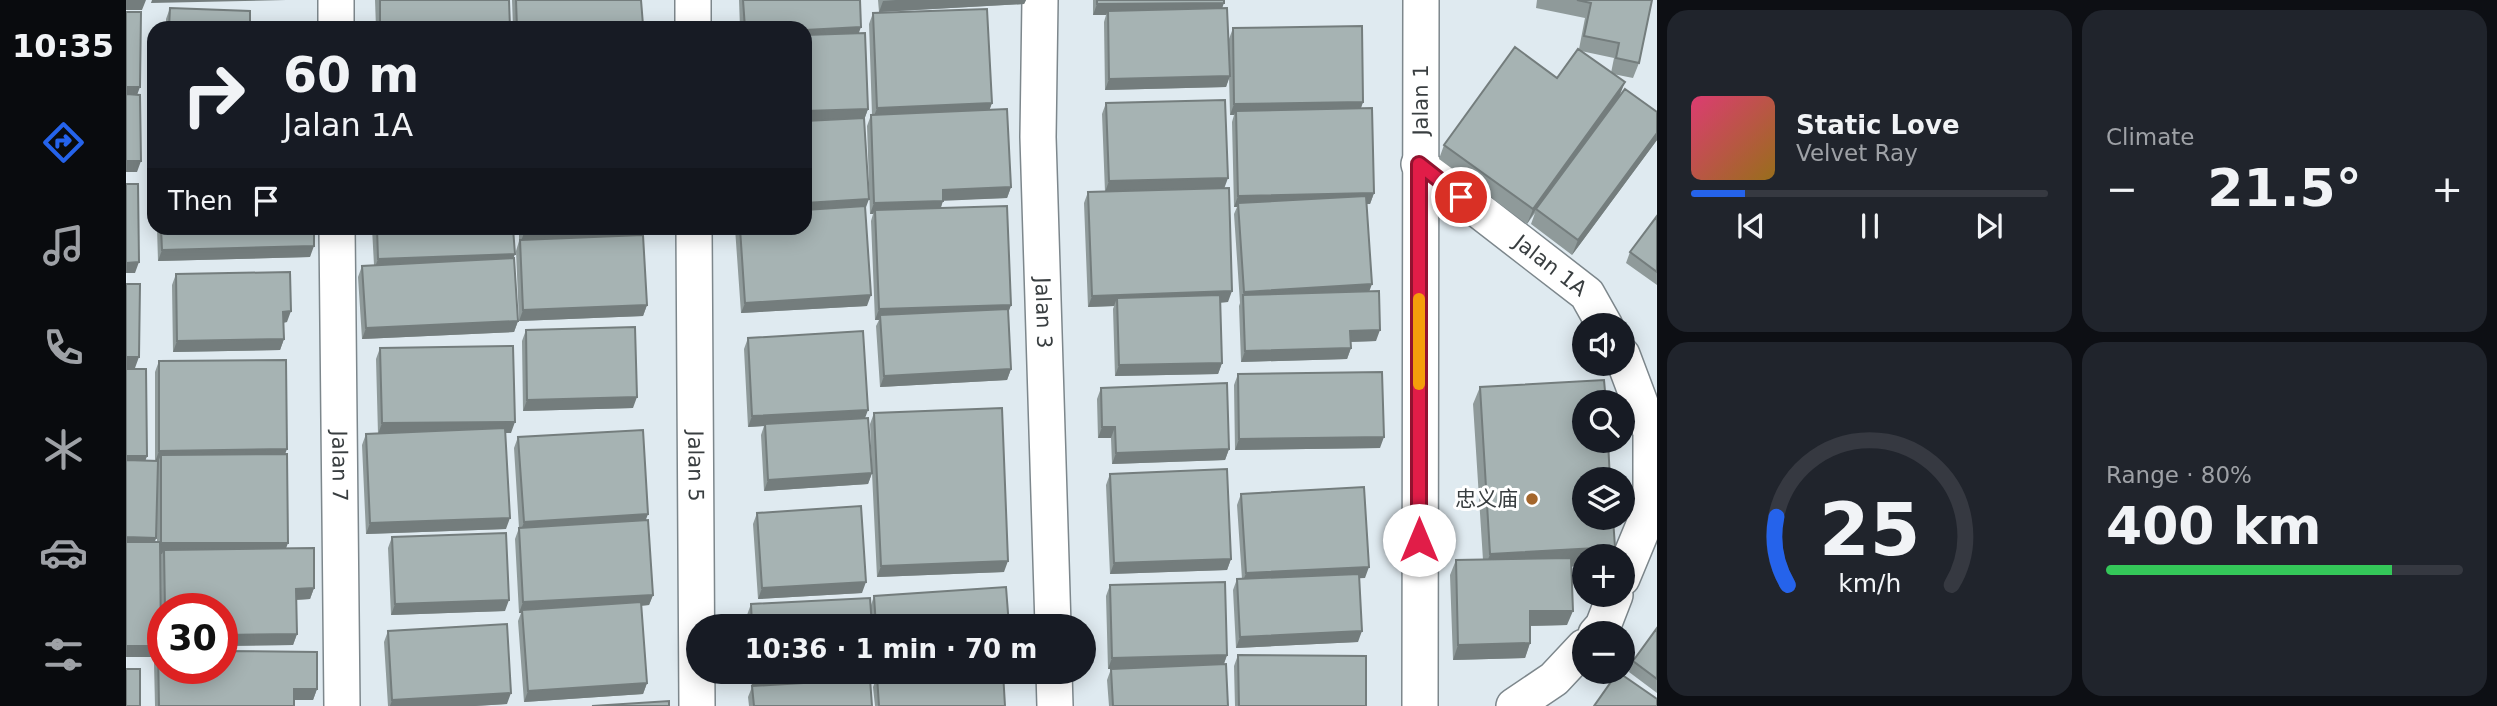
<!DOCTYPE html>
<meta charset="utf-8">
<style>
body{margin:0;font-family:"DejaVu Sans","Noto Sans SC",sans-serif;background:#20242c;color:#f1f3f6;height:100vh;display:flex;flex-direction:column;font-size:26px;white-space:nowrap}
*{box-sizing:border-box;margin:0}
p{font-size:23px;color:#9ea1a6}
.icon{flex:none;width:38px;height:38px;fill:none;stroke:currentColor;stroke-width:2;stroke-linecap:round;stroke-linejoin:round}
.map{position:relative;flex:1;overflow:hidden}
.sheet{display:flex;flex-direction:column;gap:10px;padding:10px;background:#0d0f14;width:840px}
.sheet>*{flex:none}
.guide{position:absolute;left:21px;top:21px;width:665px;height:214px;border-radius:21px;box-shadow:0 4px 18px #0003;background:#171b24;color:#f1f3f6;overflow:hidden}
.controls{position:absolute;left:1446px;top:313px;display:grid;gap:14px}
.controls a{display:grid;place-items:center;width:63px;height:63px;border-radius:50%;background:#171b24;box-shadow:0 4px 18px #0003;font-size:35px}
.speed{position:absolute;left:21px;top:593px;display:flex;gap:14px;font-size:35px;font-weight:700;text-align:center}
.speed>*{display:grid;place-content:center;width:91px;height:91px;border-radius:50%;background:#171b24;box-shadow:0 4px 18px #0003;line-height:1}
.speed .limit{border:10px solid #d22;background:#fff;color:#111}
.pin{position:absolute;display:grid;place-items:center;width:60px;height:60px;color:#fff;margin:-30px;border:4px solid #fff;border-radius:50%;box-shadow:0 2px 7px #0007}
.me{position:absolute;width:77px;margin:-38px;rotate:0deg;stroke-linejoin:round;filter:drop-shadow(0 0 5px #0008)}
.turn{display:flex;align-items:center;gap:24px;height:147px;padding:0 21px;font-size:32px}
.turn .icon{width:91px;height:91px;stroke-width:2.5}
.turn b{display:block;font-size:49px;line-height:60px}
.then{display:flex;align-items:center;height:66px;padding:0 21px;background:#0003;gap:14px;font-size:26px}
.big{font-size:52px;font-weight:700;line-height:1.1}
.sheet .widget{flex:1;display:flex;flex-direction:column;justify-content:center;gap:10px;min-width:0;padding:0 24px;border-radius:21px;background:#20242c}
.sheet .dial{align-items:center;gap:0}
.dial svg{height:182px;overflow:visible;fill:none;stroke:#363941;stroke-width:7;stroke-linecap:round;text-anchor:middle}
.dial text{fill:#f1f3f6;stroke:none}
.song{display:flex;align-items:center;gap:21px}
.cover{width:84px;height:84px;border-radius:10px;background:linear-gradient(135deg,hsl(340 70% 55%),hsl(40 70% 35%))}
.played{height:7px;border-radius:4px;background:linear-gradient(90deg,#2563eb 15%,#363941 15%)}
.keys{display:flex;justify-content:space-around;direction:ltr}
.heat{display:flex;justify-content:space-between;align-items:center;font-size:38px;direction:ltr}
.charge{height:10px;border-radius:5px;background:linear-gradient(90deg,#34c759 80%,#363941 0)}
.sheet .tiles{flex:1;display:grid;gap:10px;grid-template-columns:repeat(2,1fr)}
.trip{position:absolute;left:560px;top:614px;width:410px;height:70px;border-radius:35px;background:#171b24;box-shadow:0 4px 18px #0003;font-weight:700;line-height:70px;text-align:center}
main{display:flex;flex:1;min-height:0}
.tabs{display:flex;flex-direction:column;width:126px;justify-content:space-around;align-items:center;background:#090b0e;color:#9ea1a6}
.tabs .icon{width:49px;height:49px}
.tabs .active{color:#2563eb}
.tabs b{font-size:32px;color:#f1f3f6}
.map>svg:first-child{display:block}
.lines{fill:none;stroke-linecap:round;stroke-linejoin:round}
.street-casing{stroke:#7d878c;stroke-width:38}
.street{stroke:#fff;stroke-width:35}
.wall{fill:#8f9a9a;fill-rule:evenodd}
.shaded-wall{fill:#747d7d}
.building{fill:#a6b3b3;stroke:#747d7d;stroke-width:2}
.route-casing{stroke:#92132f;stroke-width:18}
.route{stroke:#e11d48;stroke-width:12}
.slow{stroke:#f59e0b;stroke-width:12}
.poi-dot{fill:#a4662b;stroke:#fff;stroke-width:2.5}
.labels{text-anchor:middle;dominant-baseline:central;stroke-width:6;stroke-linejoin:round;paint-order:stroke}
.street-label{font-size:21px;fill:#393e40;stroke:#fff}
.poi-label{font-size:21px;fill:#393e40;stroke:#fff;text-anchor:end}
</style>
<main>
<nav class="tabs">
<b>10:35</b>
<svg class="icon active" aria-label="directions" viewBox="0 0 24 24"><path d="M12 3l9 9-9 9-9-9zM9 14v-3h6M13 9l2 2-2 2"/></svg>
<svg class="icon" aria-label="music" viewBox="0 0 24 24"><path d="M9 18V5l10-2v13"/><circle cx="6" cy="18" r="3"/><circle cx="16" cy="16" r="3"/></svg>
<svg class="icon" aria-label="phone" viewBox="0 0 24 24"><path d="M5 4h4l2 5-3 2q2 4 5 5l2-3 5 2v4C11 20 4 13 5 4z"/></svg>
<svg class="icon" aria-label="climate" viewBox="0 0 24 24"><path d="M12 3v18M4 7l16 10M4 17L20 7"/></svg>
<svg class="icon" aria-label="car" viewBox="0 0 24 24"><path d="M5 17H2v-5l4-1 3-4h7l3 4 3 1v5h-3M9 17h6M6 11h13"/><circle cx="7" cy="17" r="2"/><circle cx="17" cy="17" r="2"/></svg>
<svg class="icon" aria-label="filters" viewBox="0 0 24 24"><path d="M4 7h16M4 17h16"/><circle cx="9" cy="7" r="2"/><circle cx="15" cy="17" r="2"/></svg>
</nav>
<div class="map">
<svg width="1531" height="706" viewBox="0 0 1531 706">
<rect width="100%" height="100%" fill="#dfeaf0"/>
<g class="lines">
<g class="street-casing">
<g id="street">
<path d="M210 0V28"/>
<path d="M567 0V28"/>
<path id="s1" d="M914 0 912 137 927 626"/>
<path id="s2" d="M1293 164 1461 294 1479 326"/>
<path id="s3" d="M211 228 216 706"/>
<path id="s4" d="M568 228 571 706"/>
<path d="M1496 355 1525 432V508L1496 578"/>
<path d="M1470 634 1477 626 1489 595"/>
<path d="M928 672 929 706"/>
<path id="s5" d="M1294 706 1295 0"/>
<path d="M1388 706 1428 679 1458 647"/>
</g>
</g>
<use href="#street" class="street"/>
</g>
<path class="wall" d="M249 0H383L384 28H250Z
M386 0H515L516 28H387Z
M613 0H734L733 33 742 109 738 120 741 306 615 313 609 228H679V28H614Z
M752 0H900L898 4 753 12Z
M967 0H1098L1096 8 1103 39 1107 28 1237 102 1235 108 1248 193 1244 204H1241L1243 291 1250 341 1225 342V348L1221 359 1115 362 1113 306 1114 303 1108 214 1111 207H1108L1106 122 1108 115H1104L1103 77 1100 87 979 90 978 22 980 15H967Z
M1411 0H1526L1513 63 1507 78 1487 74 1494 96 1531 112V140L1446 255 1405 224 1409 213 1401 224 1313 159 1318 145 1431 78 1453 49 1459 18 1410 8ZM1455 51 1488 58 1485 73Z
M44 8 124 28H40V19Z
M747 13 866 103 863 110 885 187 881 198 817 200 815 208 885 305 882 312 885 369 881 380 754 387 750 326 753 320H749L745 221 747 214H744L741 126 745 115H746L743 24Z
M28 80V166H24L25 88Z
M980 103 1098 188 1102 302 1094 303 1096 363 1092 374 989 376 987 309 988 306 962 307 958 203 962 192H979L976 114Z
M1531 216V285L1500 263 1504 252Z
M31 228H188L184 257 32 261Z
M246 228H387V258L392 321 388 332 236 339 232 277 236 266 248 265Z
M393 228H519L517 237 521 305 517 316 393 321 390 251 393 241Z
M50 274 161 322 157 323 158 339 154 350 47 352 46 285Z
M400 330 507 408 397 411 396 341Z
M622 338 739 418 746 472 744 424 748 413 878 572 751 577 746 473 742 484 638 491 635 435 638 426 622 427 618 349Z
M254 348 385 433H379L380 529 240 534 236 445 240 434H252L250 359Z
M33 361 159 454 160 549 188 588 184 599 170 600 171 634 167 645 96 646V609H37V647L35 646 33 651 191 689 187 700H168V706H29L28 662 30 657H0V369L21 456 19 461H29V372ZM31 506V542H29L30 538Z
M1112 374 1254 448 1109 450 1108 385Z
M1354 387 1458 566H1445L1441 625 1404 626V643L1399 658 1327 660 1324 575 1330 560H1357L1347 404Z
M975 388 1103 449 1099 460 986 464 985 438H972L971 399Z
M392 437 520 520 527 595 523 605 515 606 521 683 517 694 398 702 392 621 395 613H393L389 539 393 528 388 448Z
M984 474 1105 559 1101 570 984 574 980 485Z
M1115 494 1239 578H1233L1232 642 1110 648 1107 590 1111 579H1116L1111 505Z
M631 513 736 593 632 599 627 524Z
M266 537 379 611 265 615 262 548Z
M984 585 1101 655 1098 664 1102 706H983L981 680 985 669 1009 668 982 669 980 596Z
M748 596 883 626H622L621 615 625 604 745 605Z
M1531 628V693L1503 672 1507 661Z
M262 631 381 704 349 706H262L258 642Z
M1112 655 1240 706H1109L1108 666Z
M624 672H748L744 682 746 706H623L622 697 626 687Z
M748 672H877L879 706H749L747 687 749 682Z"/>
<path class="shaded-wall" d="M0 0H20L16 10H0Z
M26 0H160L25 3Z
M770 0H900L898 4 753 12 757 1Z
M1098 3 1094 14 982 11 980 15H967L971 4Z
M517 25 516 28H445Z
M735 27 731 38 679 40V30Z
M1104 76 1100 87 979 90 983 79Z
M1499 82 1493 97 1410 209 1401 224 1407 209Z
M0 87H14L10 98H0Z
M1237 102 1233 113 1110 111 1108 115H1104L1108 104Z
M866 103 862 114 747 119 751 108Z
M742 109 738 120 679 122V111Z
M1531 133V140L1446 255 1452 240Z
M28 156V166H24Z
M0 161H15L11 172H0Z
M1102 178 1098 189 979 192 983 181Z
M885 187 881 198 813 201 817 190Z
M1248 193 1244 204 1112 207V203L1111 207H1108L1112 196Z
M743 199 739 210 679 213V203Z
M817 201 813 212 749 210 747 214H744L748 203Z
M519 230 515 241 394 244 398 233Z
M188 246 184 257 32 261 36 250Z
M389 254 385 265 248 270 252 259Z
M13 262 9 273H0V263Z
M1246 284 1242 295H1117L1114 303 1118 292Z
M1106 291 1102 302 991 306V298L988 306 962 307 966 296Z
M745 295 741 306 615 313 619 303Z
M521 305 517 316 393 321 397 310Z
M885 305 881 316 754 315 753 320H749L753 309Z
M165 311 161 322 153 323 157 312Z
M392 321 388 332 236 339 240 328Z
M1254 330 1250 341 1220 342 1224 331Z
M158 339 154 350 47 352 51 341Z
M1225 348 1221 359 1115 362 1119 351Z
M0 357H13L9 368H0Z
M1096 363 1092 374 989 376 993 365Z
M885 369 881 380 754 387 758 376Z
M511 397 507 408 397 411 401 400Z
M742 410 738 421 639 424 638 426 622 427 626 416Z
M389 422 385 433 252 434 256 423Z
M976 427H989L985 438H972Z
M1258 437 1254 448 1109 450 1113 439Z
M161 449 157 460 35 455 32 462H29L33 451Z
M1103 449 1099 460 986 464 990 453Z
M0 456H21L17 467H0Z
M746 473 742 484 638 491 642 480Z
M522 514 518 525 394 533 398 522Z
M384 518 380 529 240 534 244 523Z
M0 537 30 538 26 549 0 548Z
M35 543H162L158 554 38 550 36 554H31Z
M1489 547 1485 556H1458V566L1358 571 1364 554Z
M1105 559 1101 570 984 574 988 563Z
M882 561 878 572 751 577 755 566Z
M1243 567 1239 578 1116 584 1120 573Z
M740 582 736 593 632 599 636 588Z
M188 588 184 599 166 600 170 589Z
M527 595 523 605 396 613V610L395 613H393L397 602Z
M383 600 379 611 265 615 269 604Z
M1404 611H1447L1441 625 1399 626Z
M1236 631 1232 642 1110 648 1114 637Z
M171 634 167 645 96 646V635Z
M1404 643 1399 658 1327 660 1332 645Z
M0 646H35L30 657H0Z
M1101 655 1097 666 982 669 986 658Z
M718 672H748L745 682 625 687 629 676Z
M753 672H871L751 676 749 682Z
M521 683 517 694 398 702 402 691Z
M168 689H191L187 700H164Z
M385 693 381 704 349 706H264L266 700Z"/>
<path class="building" d="M254 0H383L384 28H254Z
M390 0H515L517 25 445 28H391Z
M617 0H734L735 27 679 30V28H619Z
M971 0H1098V3L971 4Z
M1451 0H1526L1513 63 1490 58 1493 43 1458 36 1465 3Z
M44 8 124 11V28H43Z
M1101 8 1104 76 983 79 982 11Z
M861 9 866 103 751 108 747 13Z
M0 12H15L14 87H0Z
M1236 26 1237 102 1108 104 1107 28Z
M739 33 742 109 679 111V35Z
M1389 47 1431 78 1452 49 1499 82 1407 209 1318 145Z
M1499 89 1531 112V133L1452 240 1410 209Z
M0 94 14 95 15 161H0Z
M1099 100 1102 178 983 181 980 103Z
M1246 108 1248 193 1112 196 1110 111Z
M881 109 885 187 817 190V201L748 203 745 115Z
M738 118 743 199 679 203V121Z
M0 184H12L13 262 0 263Z
M1103 188 1106 291 966 296 962 192Z
M1240 196 1246 284 1118 292 1112 203Z
M739 206 745 295 619 303 614 228H679V210Z
M881 206 885 305 753 309 749 210Z
M1531 216V272L1504 252Z
M35 228H188V246L36 250Z
M251 228H387L389 254 252 259Z
M397 228H519V230L398 233Z
M517 235 521 305 397 310 394 240Z
M388 258 392 321 240 328 236 266Z
M164 272 165 311 157 312 158 339 51 341 50 274Z
M0 284H14L13 357H0Z
M1253 291 1254 330 1224 331 1225 348 1119 351 1117 295Z
M1094 295 1096 363 993 365 991 298Z
M882 309 885 369 758 376 754 315Z
M509 327 511 397 401 400 400 330Z
M737 331 742 410 626 416 622 338Z
M387 346 389 422 256 423 254 348Z
M160 360 161 449 33 451V361Z
M0 369H20L21 456H0Z
M1256 372 1258 437 1113 439 1112 374Z
M1478 380 1480 402H1458V441H1482L1484 480H1458V518H1487L1489 547 1364 554 1354 387Z
M1101 383 1103 449 990 453 989 427H976L975 388Z
M876 408 882 561 755 566 748 413Z
M742 418 746 473 642 480 639 424Z
M379 428 384 518 244 523 240 434Z
M517 430 522 514 398 522 392 437Z
M161 454 162 543H35V455Z
M0 460 32 461 30 538 0 537Z
M1101 469 1105 559 988 563 984 474Z
M1238 487 1243 567 1120 573 1115 494Z
M735 506 740 582 636 588 631 513Z
M522 520 527 595 397 602 393 528Z
M380 533 383 600 269 604 266 537Z
M0 542H34L35 646H0Z
M188 548V588L170 589 171 634 96 635V609H39L38 550Z
M1445 558 1447 611H1404V643L1332 645 1330 560Z
M1233 574 1236 631 1114 637 1111 579Z
M1099 582 1101 655 986 658 984 585Z
M880 587 883 626H750L748 596Z
M744 598 746 626H626L625 604Z
M515 602 521 683 402 691 396 610Z
M381 624 385 693 266 700 262 631Z
M1531 628V679L1507 661Z
M32 651H37V668H96V651L191 652V689H168V706H33Z
M1112 655 1240 656V706H1113Z
M1100 664 1102 706H987L985 669Z
M0 669H14V706H0Z
M629 672H718L629 676Z
M820 672H877L879 706H753L751 676Z
M1492 672 1531 699V706H1468Z
M744 679 746 706H628L626 686Z
M543 701V706H466Z"/>
<g class="lines">
<g class="route-casing">
<path id="route" d="M1293 540V164L1335 197"/>
</g>
<use href="#route" class="route"/>
<path class="slow" d="M1293 299V384"/>
</g>
<circle class="poi-dot" cx="1406" cy="499" r="7"/>
<g class="labels">
<g class="street-label">
<text stroke="none"><textPath href="#s5" startOffset="606">Jalan 1</textPath></text>
<text stroke="none"><textPath href="#s2" startOffset="166">Jalan 1A</textPath></text>
<text stroke="none"><textPath href="#s1" startOffset="313">Jalan 3</textPath></text>
<text stroke="none"><textPath href="#s3" startOffset="238">Jalan 7</textPath></text>
<text stroke="none"><textPath href="#s4" startOffset="238">Jalan 5</textPath></text>
</g>
<g class="poi-label">
<text x="1392" y="499">忠义庙</text>
</g>
</g>
</svg>
<div class="controls">
<a><svg class="icon" aria-label="sound" viewBox="0 0 24 24"><path d="M4 9h4l5-4v14l-5-4H4zM17 9q2 3 0 6"/></svg></a>
<a><svg class="icon" aria-label="search" viewBox="0 0 24 24"><circle cx="10" cy="10" r="6"/><path d="M15 15l6 6"/></svg></a>
<a><svg class="icon" aria-label="layers" viewBox="0 0 24 24"><path d="M12 4l9 5-9 5-9-5zM3 14l9 5 9-5"/></svg></a>
<a>+</a>
<a>−</a>
</div>
<div class="speed"><div class="limit">30</div></div>
<div class="pin" style="left:1335px;top:197px;background:#d93025"><svg class="icon" aria-label="arrive" viewBox="0 0 24 24"><path d="M6 21V4h12l-3 4 3 4H6"/></svg></div>
<svg class="me" style="left:1293px;top:540px" viewBox="-20 -20 40 40"><circle r="19" fill="#fff"/><path d="M0-13L10 11 0 6-10 11z" fill="#e11d48"/></svg>
<div class="trip">10:36 · 1 min · 70 m</div>
<div class="guide">
<div class="turn"><svg class="icon" aria-label="right" viewBox="0 0 24 24"><path d="M7 20v-9h11M14 6l5 5-5 5"/></svg><div><b>60 m</b>Jalan 1A</div></div>
<div class="then">Then<svg class="icon" aria-label="arrive" viewBox="0 0 24 24"><path d="M6 21V4h12l-3 4 3 4H6"/></svg></div>
</div>
</div>
<section class="sheet">
<div class="tiles">
<div class="widget">
<div class="song"><i class="cover"></i><div><b>Static Love</b><p>Velvet Ray</p></div></div>
<div class="played"></div>
<div class="keys"><svg class="icon" aria-label="previous" viewBox="0 0 24 24"><path d="M18 5L8 12l10 7zM5 5v14"/></svg><svg class="icon" aria-label="pause" viewBox="0 0 24 24"><path d="M8 5v14M16 5v14"/></svg><svg class="icon" aria-label="next" viewBox="0 0 24 24"><path d="M6 5l10 7-10 7zM19 5v14"/></svg></div>
</div>
<div class="widget"><p>Climate</p>
<div class="heat"><a>−</a><b class="big">21.5°</b><a>+</a></div>
</div>
<div class="widget dial"><svg viewBox="0 0 100 80">
<path d="M14 69A42 42 0 1 1 86 69"/>
<path d="M14 69A42 42 0 0 1 9 39" stroke="#2563eb"/>
<text x="50" y="56" font-size="32" font-weight="700">25</text>
<text x="50" y="72" font-size="11">km/h</text>
</svg></div>
<div class="widget"><p>Range · 80%</p><b class="big">400 km</b><div class="charge"></div></div>
</div>
</section>
</main>
